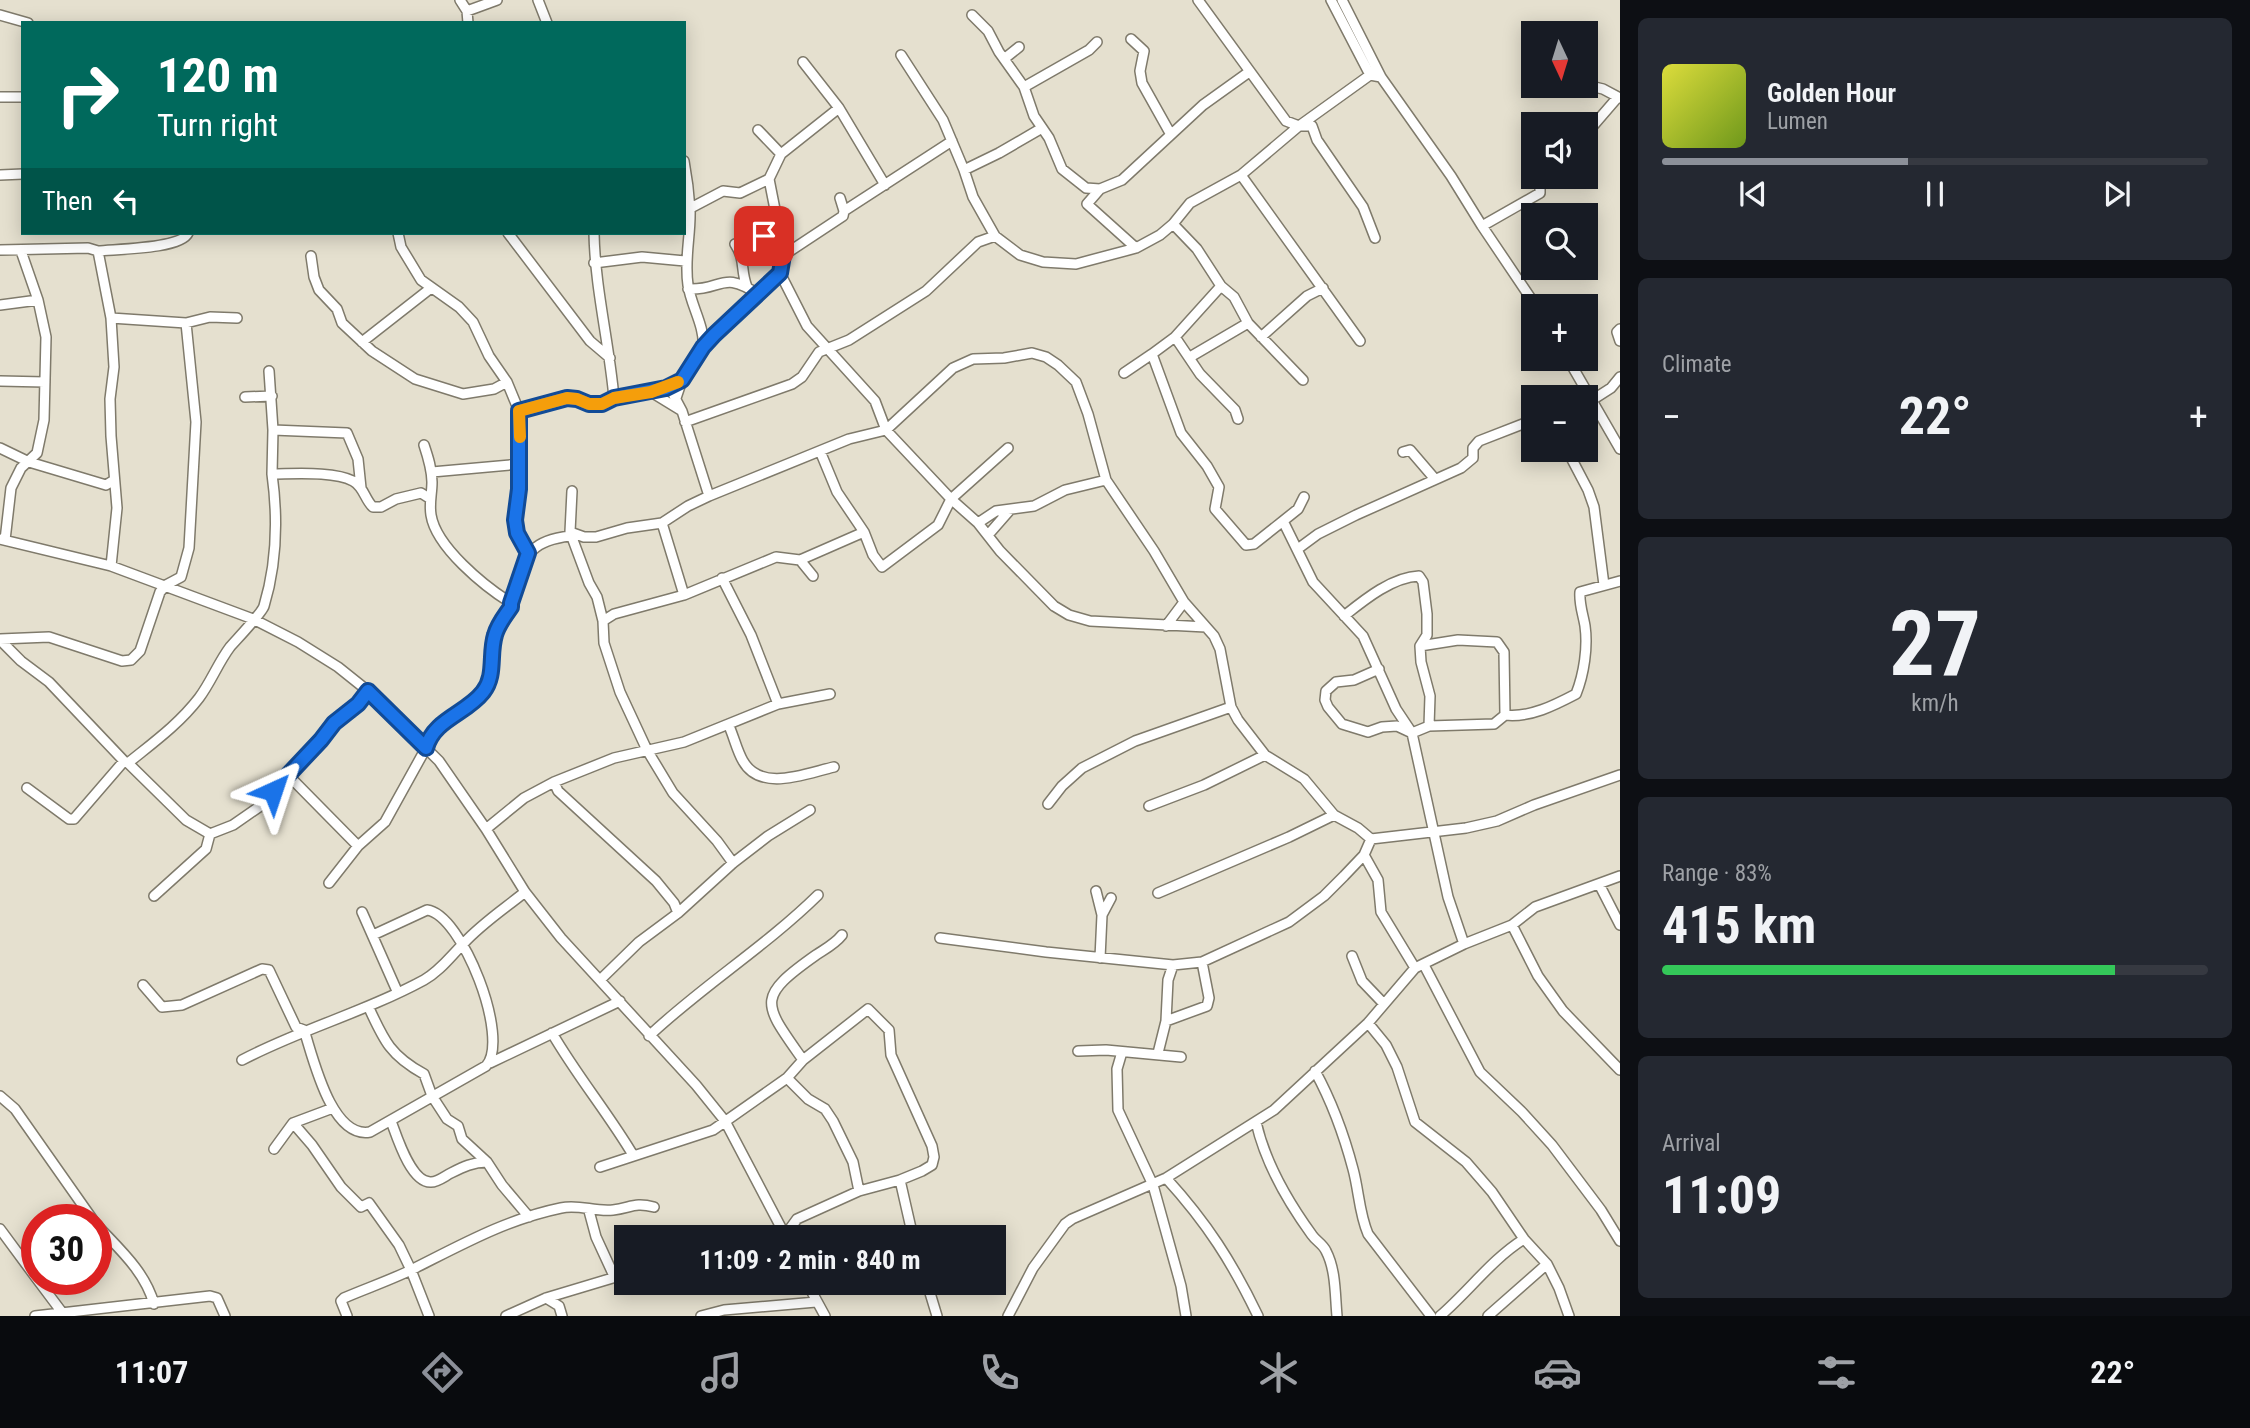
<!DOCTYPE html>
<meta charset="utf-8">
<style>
body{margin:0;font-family:"Roboto Condensed",sans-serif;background:#242831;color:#f1f3f6;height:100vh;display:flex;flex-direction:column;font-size:26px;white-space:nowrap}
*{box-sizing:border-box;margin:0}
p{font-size:23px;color:#9ea1a6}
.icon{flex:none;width:38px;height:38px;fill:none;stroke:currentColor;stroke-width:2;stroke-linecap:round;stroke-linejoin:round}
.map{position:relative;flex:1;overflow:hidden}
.drawer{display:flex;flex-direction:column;gap:18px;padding:18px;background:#0d0f14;width:630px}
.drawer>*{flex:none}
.hud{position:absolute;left:21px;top:21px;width:665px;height:214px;border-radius:0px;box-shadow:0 4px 18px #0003;background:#00695c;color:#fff;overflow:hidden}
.needle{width:46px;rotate:176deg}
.fabs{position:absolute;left:1521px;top:21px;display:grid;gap:14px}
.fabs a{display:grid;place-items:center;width:77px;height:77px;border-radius:0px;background:#171b24;box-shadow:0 4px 18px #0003;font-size:35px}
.speed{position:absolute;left:21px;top:1204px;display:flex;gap:14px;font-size:35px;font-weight:700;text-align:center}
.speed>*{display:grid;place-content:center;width:91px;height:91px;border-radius:50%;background:#171b24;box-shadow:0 4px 18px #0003;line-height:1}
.speed .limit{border:10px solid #d22;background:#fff;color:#111}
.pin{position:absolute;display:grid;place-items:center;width:60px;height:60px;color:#fff;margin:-30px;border-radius:14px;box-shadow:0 4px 10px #0006}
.me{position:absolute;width:77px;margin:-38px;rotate:42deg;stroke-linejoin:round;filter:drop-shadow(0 0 5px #0008)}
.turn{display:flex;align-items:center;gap:24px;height:147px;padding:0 21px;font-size:32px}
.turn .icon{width:91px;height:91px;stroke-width:2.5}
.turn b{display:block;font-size:49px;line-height:60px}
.then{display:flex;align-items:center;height:66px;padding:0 21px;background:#0003;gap:14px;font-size:26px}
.big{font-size:52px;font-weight:700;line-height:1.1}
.drawer .widget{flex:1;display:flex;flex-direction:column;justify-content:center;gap:10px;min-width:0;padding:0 24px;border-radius:10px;background:#242831}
.drawer .dial{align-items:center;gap:0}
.dial b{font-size:91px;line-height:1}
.song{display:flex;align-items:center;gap:21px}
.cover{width:84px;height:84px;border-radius:10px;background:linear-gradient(135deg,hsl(60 70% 55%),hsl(80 70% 35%))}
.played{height:7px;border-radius:4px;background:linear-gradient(90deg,#8c9099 45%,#363941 45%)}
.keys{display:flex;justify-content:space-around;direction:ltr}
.heat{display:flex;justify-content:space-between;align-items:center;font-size:38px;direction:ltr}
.charge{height:10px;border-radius:5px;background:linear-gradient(90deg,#34c759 83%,#363941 0)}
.trip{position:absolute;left:614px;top:1225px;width:392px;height:70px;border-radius:0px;background:#171b24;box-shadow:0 4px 18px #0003;font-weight:700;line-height:70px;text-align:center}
.tabs{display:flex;height:112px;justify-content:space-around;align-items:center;background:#090b0e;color:#9ea1a6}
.tabs .icon{width:49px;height:49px}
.tabs .selected{color:#8c9099}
.tabs b{font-size:32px;color:#f1f3f6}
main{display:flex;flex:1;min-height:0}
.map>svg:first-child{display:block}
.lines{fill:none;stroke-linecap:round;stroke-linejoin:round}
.minor-casing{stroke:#7f7a6b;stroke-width:12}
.minor{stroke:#fff;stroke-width:9}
.route-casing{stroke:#114b97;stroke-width:18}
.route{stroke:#1a73e8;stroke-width:12}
.slow{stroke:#f59e0b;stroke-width:12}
</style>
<main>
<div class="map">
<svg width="1620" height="1316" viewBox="0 0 1620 1316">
<rect width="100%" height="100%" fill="#e5e0cf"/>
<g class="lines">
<g class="minor-casing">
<path id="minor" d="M460 0 467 11 468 23
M538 0 547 23
M1198 0 1286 121 1299 126H1312L1317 140 1363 207 1375 238
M1331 0 1370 75
M1342 0 1381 77 1451 176 1482 226 1536 306
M467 11 497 0
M0 15 28 23
M972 15 988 31 999 52 1024 87 1034 116 1049 138 1062 169 1086 188 1100 189 1122 180 1203 105 1249 72
M1131 39 1144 51 1140 71 1142 83 1170 133
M901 55 943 120 964 170 973 197 995 236 1020 255 1043 262 1076 264 1136 248 1160 235 1173 224 1190 203 1241 175 1299 126 1370 75 1381 77
M1004 59 1019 47
M803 62 839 108 885 185
M1586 85 1603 89 1620 98
M1024 87 1089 50 1097 42
M0 97H23
M839 108 781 154 769 179 784 255 843 216 844 211 840 198
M758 130 781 154
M1586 134 1618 97
M684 161C687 177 689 193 690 209 691 235 684 259 688 285 691 306 705 326 703 347
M964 170 999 153 1042 128
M0 175 23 174
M1241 175 1360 341
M1100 189 1087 204 1136 248
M685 211 723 191 740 193 769 179
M844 211 952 141
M1173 224 1197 249 1221 286 1234 297 1248 323 1303 380
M1482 226 1540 193V177
M398 233 401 247 421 280 459 307 473 322 489 356 507 382 519 411V489L515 520 517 533 528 553
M508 233 590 341 610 358
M594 233C595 288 609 342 614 398
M735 244C746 261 740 269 747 287
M0 250 88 248 98 251C116 249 181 249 188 233
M98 251 111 318 114 367 110 399 111 436 117 508 111 566
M311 256 314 277 319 290 337 309 342 323 372 351 415 379 463 394 494 389 507 382
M594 263 642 257 685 261
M780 273 807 326 875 401 886 430 951 499 978 523 1000 551 1054 606 1069 615 1090 621 1206 627
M688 289C722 291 722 269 759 295
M0 305 38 300
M111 318 186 323 210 317 237 318
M1620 329 1617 332 1620 341
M1175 337 1200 374 1235 410 1238 419
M1261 337 1307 296 1323 288
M362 342 431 288
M1152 354 1175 337 1221 286
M1190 357 1248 323
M1568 359 1620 449
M269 371 273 430 272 474
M1124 373 1152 354 1181 433 1207 466 1219 487 1215 509 1246 545 1254 544 1283 521 1313 582 1363 636 1396 709 1412 733 1448 897 1464 944
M0 381 45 382
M651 392 682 411
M673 394 682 411 709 496
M245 397 272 396
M676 398 682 380 703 347 780 273 784 255 764 236
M1586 404 1611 388 1620 377
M519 411 567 398 577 399 589 404H602L614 398 666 388 682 380
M685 422 792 384 802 377 819 352 849 340 926 291 978 242 995 236
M273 430 347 433 358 459 361 488
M424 445C428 457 432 469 432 482 432 494 429 503 431 515 436 547 484 586 511 603
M0 448 29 462 106 485 114 480
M1567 450 1588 490 1594 507 1604 585
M820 451 837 492 864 532 873 555 882 567 938 525 951 499 1008 448
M1403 452 1410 450 1434 478
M432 472 520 464
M572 491 570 532 589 583 597 597 603 621 604 643 620 692 647 750 673 793 717 841 733 863
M1283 521 1298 509 1304 497
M662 523 684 595
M978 523 996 511 1034 506 1065 490 1106 480
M988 535 1009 511
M0 539 111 566 253 619 298 642 338 667 368 691 439 761 486 829 525 892 561 938 696 1085 725 1121 786 1237
M5 540 11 488 21 468 37 453 44 420 46 337 38 300 21 251
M1299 548 1318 534 1356 515 1461 468 1473 458V448L1479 441 1533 420
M800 560 864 532
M722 578 751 635 778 704
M1344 616C1364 600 1392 577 1419 576L1423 582 1427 614V635L1420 646 1421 662 1430 696 1429 726
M603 621 614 614 684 595 776 557 800 560 813 576
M1166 626 1184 602
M0 639 49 637 122 661 131 660 140 651 160 592 166 585 181 577 189 548 196 422 186 323
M0 640 21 661 49 682 124 761 128 763 186 820 210 834
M1420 646 1458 640 1497 642 1504 652 1505 715
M1379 669 1354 680 1336 682 1326 691 1325 700 1328 707 1342 724 1368 732 1382 727 1397 726 1412 733 1429 726 1494 724 1505 715C1530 718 1555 705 1576 694 1584 674 1588 647 1585 626 1583 614 1579 604 1580 592L1620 581
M729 726C734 737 737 751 743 761 761 793 807 773 834 767
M128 763C154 742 179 724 199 698 211 682 218 663 230 647 237 639 262 613 264 606 277 563 278 518 272 474 294 474 334 471 353 481 364 487 365 500 373 507H381L396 499 421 493 429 498
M287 774 358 846
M554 782 558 791 656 881 674 903 678 913
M27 788 69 819H74L124 761
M1048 804 1062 786 1082 768 1135 741 1231 707
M1149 806 1204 785 1265 755
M486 829 524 798 554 782 614 758 684 742 778 704 830 694
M210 834 233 825 259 807 287 774 321 740 334 723 358 703 368 691
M1364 855 1378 880 1381 912 1415 968
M329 883 358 846 385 822 426 748C434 719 466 714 483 692 496 676 489 654 495 635 498 624 505 616 511 607V603C527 563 520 542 570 536V532L584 537H596L627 528 662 523 688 506 709 496 849 439 886 430 953 368 973 359 1004 358 1032 353 1046 357 1058 365 1076 382 1088 414 1106 480 1154 551 1184 602 1214 636 1220 649 1231 707 1238 720 1265 755 1304 779 1334 815 1358 828 1371 839 1466 828 1497 821 1534 805 1620 775
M1599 884 1620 925
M1096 891 1102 915 1100 958
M1158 893 1289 837 1334 815
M154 896 206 849 210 834
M362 912 397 991
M1102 915 1111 898
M1512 925 1538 976 1563 1011 1620 1070
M940 938 1046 952 1173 965 1202 962 1289 922 1324 896 1344 876 1364 855 1371 839
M1352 956 1362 981 1384 1004
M1424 965 1480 1072 1522 1112 1552 1145 1601 1210 1620 1241
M600 980 639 942 678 913 733 863 768 836 810 810
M143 985 162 1007 182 1005 262 969 269 970 296 1027 304 1030C313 1057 331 1139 370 1132L486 1066C511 1039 462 914 427 910L373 935
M369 1008C384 1041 391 1056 424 1074L432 1096 447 1119 458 1126 462 1139 487 1162 502 1185 529 1217
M1166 1021 1207 1006 1209 998 1202 962
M1368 1023 1386 1045 1397 1067 1415 1122 1466 1162 1492 1192 1524 1239 1547 1264 1559 1288 1569 1316
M552 1033C577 1076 608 1113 633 1155
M649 1036C702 986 765 947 818 895
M1078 1051 1106 1050 1181 1057
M1122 1052 1117 1069 1118 1110 1153 1185 1181 1286 1186 1316
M1158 1053 1166 1021 1168 980 1173 965
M242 1060C301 1029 365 1012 424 980 440 971 450 957 463 944 481 924 504 909 525 892
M803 1060C763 1003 755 998 816 955 825 949 835 944 842 935
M490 1063 620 1001
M1315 1071C1332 1102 1344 1135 1353 1169 1359 1191 1359 1213 1368 1234L1431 1316
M787 1078 808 1099 825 1109 833 1121 853 1162 859 1191
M0 1096 15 1109 93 1220
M391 1121C397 1137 411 1183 431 1182 438 1182 445 1176 451 1173 463 1167 473 1162 487 1162
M1256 1122C1265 1162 1288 1202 1312 1235 1316 1241 1323 1244 1326 1251 1336 1270 1335 1295 1337 1316
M293 1123 312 1145 341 1187 361 1207 369 1203 399 1245 411 1270 429 1316
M274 1149 293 1123 333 1108
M600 1167 713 1130 787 1078 803 1060 868 1009 889 1030 891 1055 932 1146 934 1157 932 1165 922 1171 900 1180 859 1191 797 1219 784 1237
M1166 1178C1207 1223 1232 1262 1258 1316
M900 1180 913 1237
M589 1211 596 1237 614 1276
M96 1224C118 1248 145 1271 154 1304
M0 1229 37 1279
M37 1279 61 1311
M807 1283 825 1316
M927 1283 937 1316
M546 1298 559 1306 562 1316
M35 1316 210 1296 217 1298 225 1316
M347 1316 341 1301 344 1298C367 1288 391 1280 413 1269 461 1245 507 1219 561 1208 579 1204 594 1212 613 1210 631 1208 634 1202 654 1207
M506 1316 546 1298 626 1274
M701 1316 724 1310 816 1302
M1008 1316 1033 1268 1065 1224 1072 1219 1166 1178 1274 1110 1368 1023 1415 968 1464 944 1512 925 1535 907 1620 876
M1440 1316C1469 1291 1492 1259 1524 1239
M1488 1316 1547 1264"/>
</g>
<use href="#minor" class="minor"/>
</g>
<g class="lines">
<g class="route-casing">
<path id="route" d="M273 791 321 740 334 723 358 704 368 691 426 748C434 719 466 714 483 692 496 676 489 654 495 635 498 624 505 616 511 607V603L528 553 517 533 515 520 519 489V411L567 398 577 399 589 404H602L614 398 666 388 682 380 703 347 714 335 780 273 783 255 764 236"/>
</g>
<use href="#route" class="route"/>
<path class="slow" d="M520 437 519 411 567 398 577 399 589 404H602L614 398 651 392 678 382"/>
</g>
</svg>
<div class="fabs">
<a><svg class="needle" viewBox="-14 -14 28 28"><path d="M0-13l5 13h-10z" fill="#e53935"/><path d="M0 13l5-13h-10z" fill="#9ea1a6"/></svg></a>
<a><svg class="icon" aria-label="sound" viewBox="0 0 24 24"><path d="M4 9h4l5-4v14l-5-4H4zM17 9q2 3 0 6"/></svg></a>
<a><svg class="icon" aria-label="search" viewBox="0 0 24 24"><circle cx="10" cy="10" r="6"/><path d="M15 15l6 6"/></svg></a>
<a>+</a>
<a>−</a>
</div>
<div class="speed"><div class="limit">30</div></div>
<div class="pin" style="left:764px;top:236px;background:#d93025"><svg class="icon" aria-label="arrive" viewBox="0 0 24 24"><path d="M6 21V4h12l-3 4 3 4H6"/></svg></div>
<svg class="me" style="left:273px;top:791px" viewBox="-20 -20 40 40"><path d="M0-17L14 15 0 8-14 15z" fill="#1a73e8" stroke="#fff" stroke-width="4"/></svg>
<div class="trip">11:09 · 2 min · 840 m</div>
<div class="hud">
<div class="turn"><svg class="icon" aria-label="right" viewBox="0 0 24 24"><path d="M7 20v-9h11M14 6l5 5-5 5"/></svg><div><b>120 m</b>Turn right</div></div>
<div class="then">Then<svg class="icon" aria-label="left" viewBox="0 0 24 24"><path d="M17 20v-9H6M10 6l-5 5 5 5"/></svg></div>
</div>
</div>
<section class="drawer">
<div class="widget">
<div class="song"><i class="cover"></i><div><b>Golden Hour</b><p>Lumen</p></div></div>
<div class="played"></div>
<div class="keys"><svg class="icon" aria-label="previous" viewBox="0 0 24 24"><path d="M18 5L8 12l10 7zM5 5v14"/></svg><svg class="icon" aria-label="pause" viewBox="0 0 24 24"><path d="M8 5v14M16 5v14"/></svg><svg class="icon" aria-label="next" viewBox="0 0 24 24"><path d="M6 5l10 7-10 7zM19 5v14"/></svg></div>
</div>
<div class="widget"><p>Climate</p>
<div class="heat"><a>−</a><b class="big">22°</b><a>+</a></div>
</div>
<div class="widget dial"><b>27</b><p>km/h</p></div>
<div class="widget"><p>Range · 83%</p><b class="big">415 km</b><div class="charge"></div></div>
<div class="widget"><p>Arrival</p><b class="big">11:09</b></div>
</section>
</main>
<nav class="tabs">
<b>11:07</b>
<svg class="icon selected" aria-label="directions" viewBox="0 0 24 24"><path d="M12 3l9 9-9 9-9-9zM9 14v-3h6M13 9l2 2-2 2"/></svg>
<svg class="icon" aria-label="music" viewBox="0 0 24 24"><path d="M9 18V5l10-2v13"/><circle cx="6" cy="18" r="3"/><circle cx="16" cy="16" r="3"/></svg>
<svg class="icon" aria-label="phone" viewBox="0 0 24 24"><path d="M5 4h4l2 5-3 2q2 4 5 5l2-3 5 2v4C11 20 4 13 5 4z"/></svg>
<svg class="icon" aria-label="climate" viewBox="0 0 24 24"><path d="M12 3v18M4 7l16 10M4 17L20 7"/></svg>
<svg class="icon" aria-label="car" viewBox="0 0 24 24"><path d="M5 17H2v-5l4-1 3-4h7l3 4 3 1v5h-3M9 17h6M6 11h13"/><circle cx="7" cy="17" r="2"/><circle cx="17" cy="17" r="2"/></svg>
<svg class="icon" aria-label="filters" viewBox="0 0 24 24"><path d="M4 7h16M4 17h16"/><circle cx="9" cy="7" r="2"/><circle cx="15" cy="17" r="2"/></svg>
<b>22°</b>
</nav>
